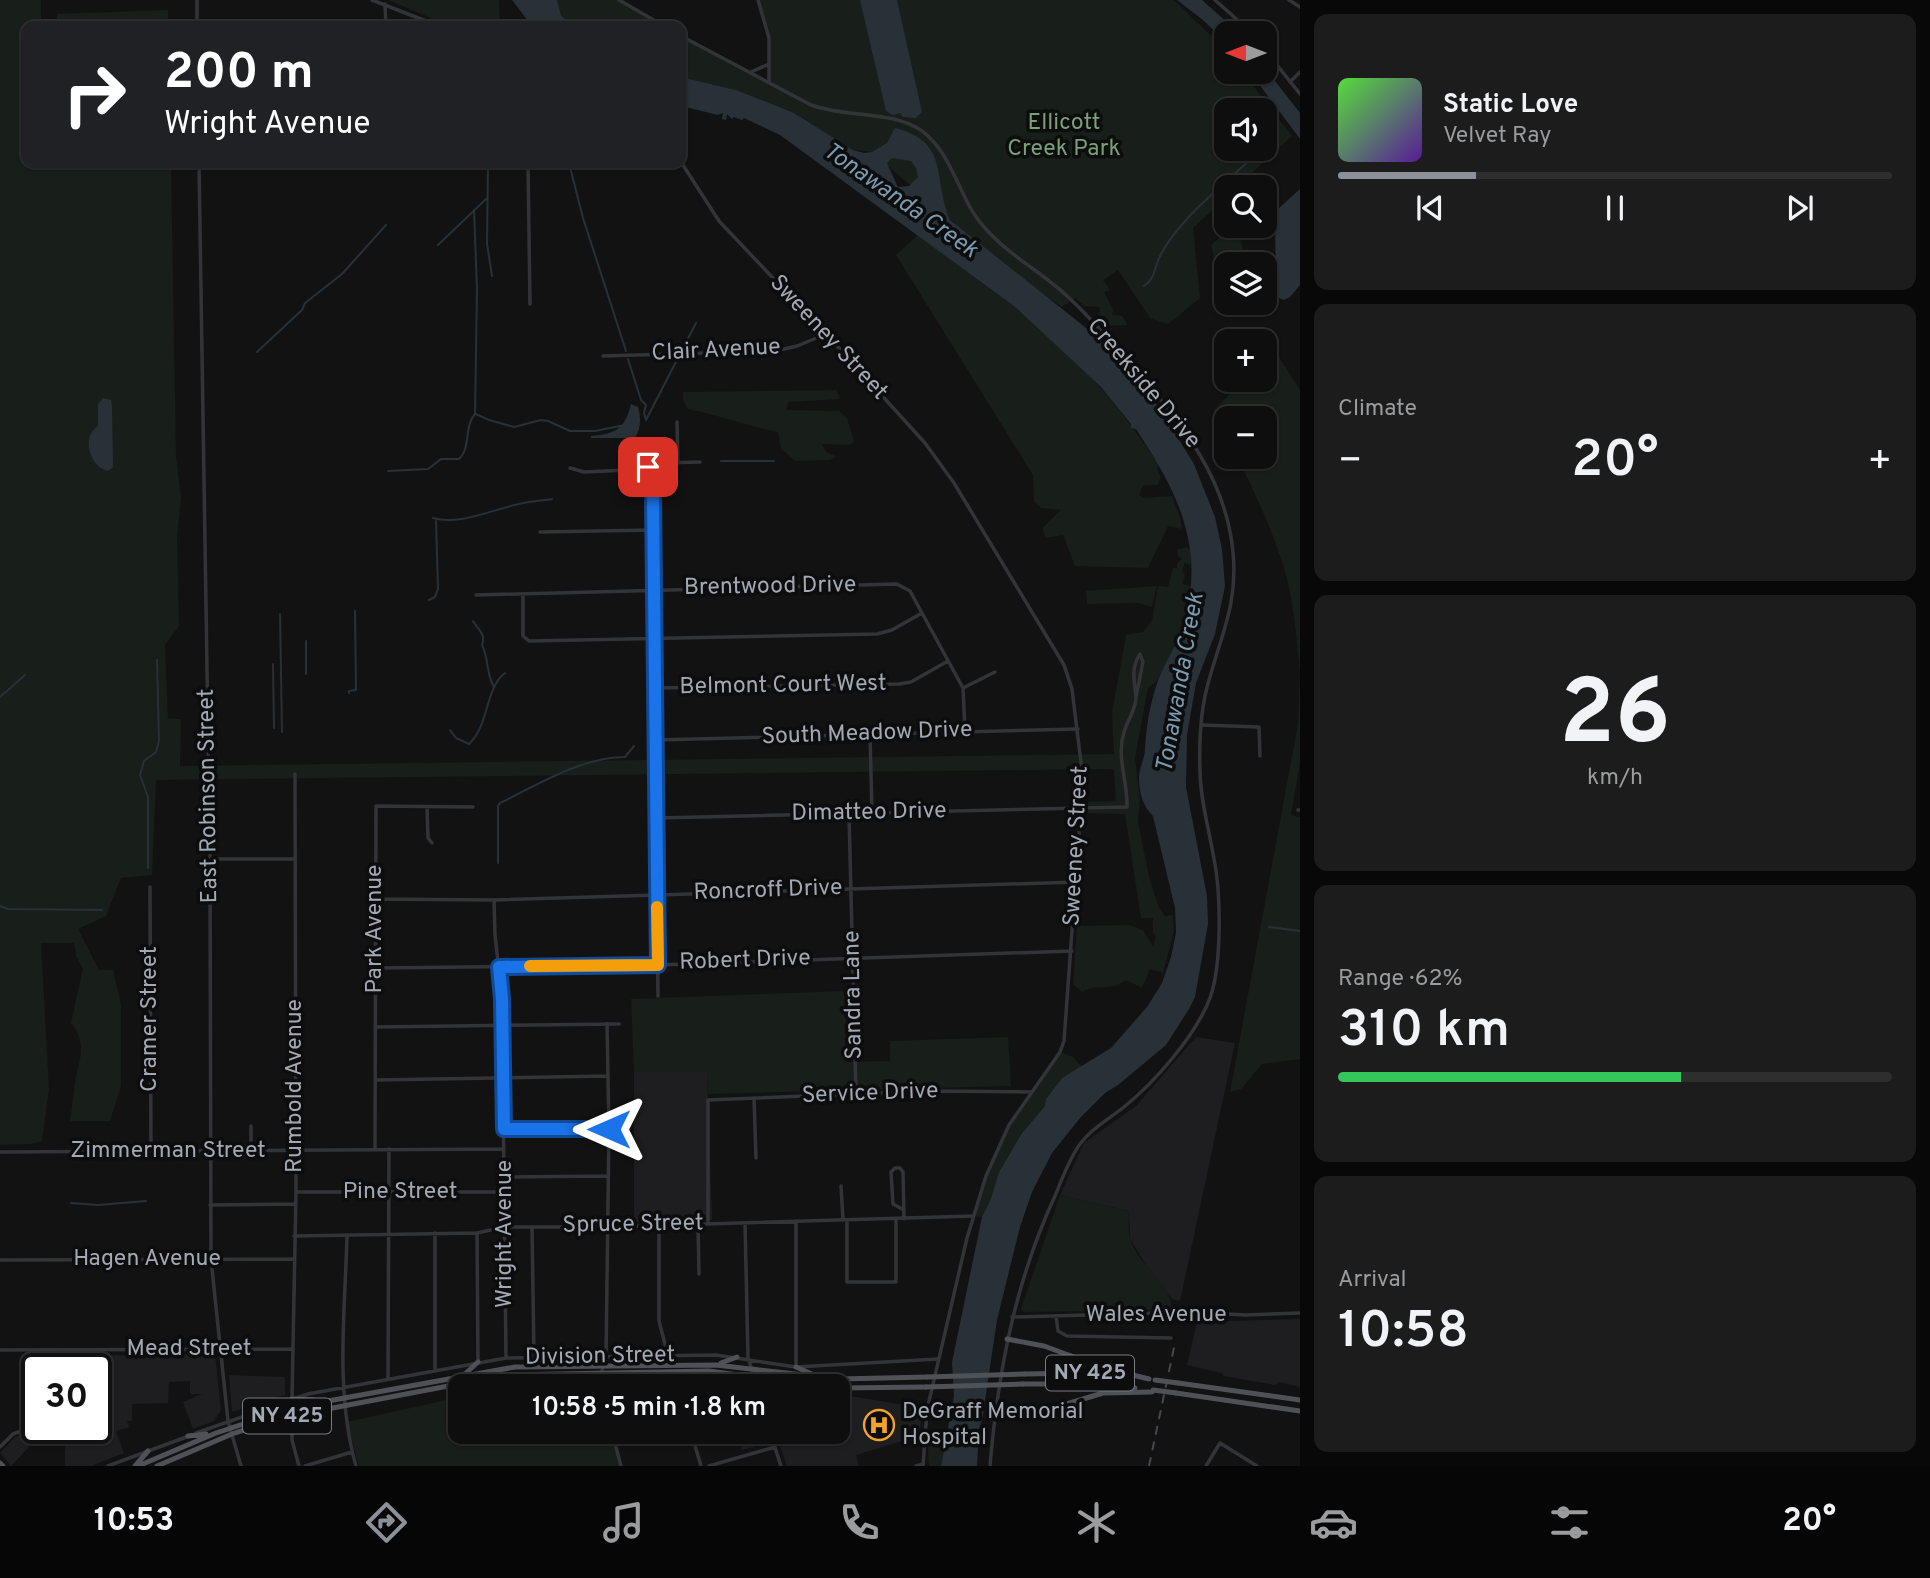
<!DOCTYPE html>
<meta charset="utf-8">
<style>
body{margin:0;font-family:Overpass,sans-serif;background:#1c1c1c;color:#f1f3f6;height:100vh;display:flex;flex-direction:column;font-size:26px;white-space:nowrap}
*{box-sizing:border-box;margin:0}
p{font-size:23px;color:#9b9c9e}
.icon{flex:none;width:38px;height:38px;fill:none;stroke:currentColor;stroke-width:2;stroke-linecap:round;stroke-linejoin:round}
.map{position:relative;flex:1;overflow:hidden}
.sheet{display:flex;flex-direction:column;gap:14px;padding:14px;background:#080808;width:630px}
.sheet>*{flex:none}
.hud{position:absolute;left:21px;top:21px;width:665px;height:147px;border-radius:14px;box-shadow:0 2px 5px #0004,0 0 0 2px #2e2e2e;background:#202124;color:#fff;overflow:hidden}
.needle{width:46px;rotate:270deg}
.controls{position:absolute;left:1214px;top:21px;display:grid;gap:14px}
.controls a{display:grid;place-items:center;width:63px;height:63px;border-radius:14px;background:#0e0e0e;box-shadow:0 2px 5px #0004,0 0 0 2px #2e2e2e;font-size:35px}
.speed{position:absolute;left:21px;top:1353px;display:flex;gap:14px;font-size:35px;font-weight:700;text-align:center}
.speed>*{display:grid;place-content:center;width:91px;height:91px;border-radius:50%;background:#0e0e0e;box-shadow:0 2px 5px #0004,0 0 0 2px #2e2e2e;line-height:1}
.speed .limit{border:4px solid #111;border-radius:10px;background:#fff;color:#111}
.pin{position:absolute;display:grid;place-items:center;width:60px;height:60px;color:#fff;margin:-30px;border-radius:14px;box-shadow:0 4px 10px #0006}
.me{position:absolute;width:77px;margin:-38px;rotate:270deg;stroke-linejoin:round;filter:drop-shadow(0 0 5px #0008)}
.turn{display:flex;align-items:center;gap:24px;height:147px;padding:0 28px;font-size:32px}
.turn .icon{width:91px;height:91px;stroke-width:2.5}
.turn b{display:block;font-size:49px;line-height:60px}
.big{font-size:52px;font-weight:600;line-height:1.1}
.sheet .tile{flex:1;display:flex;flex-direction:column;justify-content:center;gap:10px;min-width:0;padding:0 24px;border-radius:14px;background:#1c1c1c}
.sheet .dial{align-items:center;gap:0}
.dial b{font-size:91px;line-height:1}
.song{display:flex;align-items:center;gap:21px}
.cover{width:84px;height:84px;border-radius:10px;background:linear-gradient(135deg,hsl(110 70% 55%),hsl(270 70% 35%))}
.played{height:7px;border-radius:4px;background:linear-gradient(90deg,#8c9099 25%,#2e2e2e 25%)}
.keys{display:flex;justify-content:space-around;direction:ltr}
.heat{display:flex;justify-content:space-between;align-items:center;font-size:38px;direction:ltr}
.charge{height:10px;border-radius:5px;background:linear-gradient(90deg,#34c759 62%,#2e2e2e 0)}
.trip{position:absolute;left:448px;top:1374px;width:402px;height:70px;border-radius:14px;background:#0e0e0e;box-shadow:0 2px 5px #0004,0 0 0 2px #2e2e2e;font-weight:600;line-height:70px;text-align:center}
.menu{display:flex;height:112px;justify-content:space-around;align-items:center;background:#060606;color:#9b9c9e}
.menu .icon{width:49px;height:49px}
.menu .selected{color:#8c9099}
.menu b{font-size:32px;color:#f1f3f6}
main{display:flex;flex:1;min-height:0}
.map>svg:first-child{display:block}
.built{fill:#1e1e20}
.green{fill:#181e19;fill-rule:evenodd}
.water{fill:#283137;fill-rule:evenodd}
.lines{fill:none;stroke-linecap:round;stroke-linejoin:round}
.stream{stroke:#283137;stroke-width:2}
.minor{stroke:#333438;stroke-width:3.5}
.tertiary{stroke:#333438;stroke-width:3.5}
.primary{stroke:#4f5157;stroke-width:5}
.rail{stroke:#46484d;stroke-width:2;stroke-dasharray:9 7;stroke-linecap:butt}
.primary-bridge{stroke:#4f5157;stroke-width:5}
.route-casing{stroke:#114b97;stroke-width:18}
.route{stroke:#1a73e8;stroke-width:12}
.slow{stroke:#f59e0b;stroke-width:12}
.labels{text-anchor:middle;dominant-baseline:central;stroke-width:7;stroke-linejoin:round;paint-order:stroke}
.shield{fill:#0d0d0e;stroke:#767a82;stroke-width:2}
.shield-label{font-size:21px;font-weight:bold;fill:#a3a9b4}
.park-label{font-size:23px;fill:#7aa07a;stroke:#0d0d0e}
.street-label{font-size:23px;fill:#a3a9b4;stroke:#0d0d0e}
.poi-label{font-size:23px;fill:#a3a9b4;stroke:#0d0d0e;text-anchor:start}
.water-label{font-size:24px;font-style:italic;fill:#799ab0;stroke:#0d0d0e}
</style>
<main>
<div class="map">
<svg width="1300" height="1466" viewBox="0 0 1300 1466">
<rect width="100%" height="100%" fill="#121213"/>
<path class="built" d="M1196 1037 1235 1043 1180 1301 1172 1299 1148 1268 1130 1239 1129 1211 1060 1195 1084 1143 1136 1106Z
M634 1072H707L712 1220 634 1222Z
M1300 1319V1387L1279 1382 1275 1385 1224 1376 1221 1373 1187 1365 1197 1322Z
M215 1354 221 1410 214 1421 193 1429 183 1402 202 1394H190V1381L169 1382 168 1403 132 1404V1421H127L129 1427 116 1431 124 1453 91 1466H65V1428H96V1368H65V1356Z
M229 1375 285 1377V1395L232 1412Z
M838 1394 923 1408 919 1436 856 1455 859 1466H787L778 1440 742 1450 737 1432H838Z
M24 1433H42L11 1466 0 1453 15 1437Z"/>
<path class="green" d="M0 0H41V26H26V163H171L176 456 181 498 177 536 179 626 165 645 168 718 181 719 180 766 1114 754 1112 713 1126 635 1143 632 1152 620 1158 586 1168 587 1173 568H1177V563L1182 559 1178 556 1177 550 1187 547 1195 555 1190 565 1185 563 1182 570 1185 576 1182 584 1191 586 1187 614 1179 640 1157 681 1148 688 1135 758 1140 799 1138 822 1150 881 1159 908 1165 916 1173 915 1174 932 1163 973 1150 969 1142 988 1126 980C1108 993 1100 982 1082 992L1073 984 1077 926 1129 925 1143 930 1153 946 1156 936 1153 933V918H1141L1125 814 1086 813V802L1116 801 1114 769 156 780 152 875 121 878 106 916 78 929 99 970H113L121 1004V1086L110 1121H70C72 1108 73 1095 75 1082 79 1059 88 1044 71 1023L83 969 76 956 74 943H41L49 1089 42 1141 30 1144 0 1145Z
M388 0H499L500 26H450Z
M557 0H619L666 26H571L561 15Z
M758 0H1174L1227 51V72H1243L1292 136 1237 187H1227V197L1193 228 1200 298 1168 324 1150 318 1118 270 1103 280 1110 290 1104 292 1113 310 1112 315 1122 316 1128 325 1106 326 1099 317 1100 307 1084 306 1075 298 1062 307 1027 283 950 220 872 152 853 150 794 113 736 90 681 77V35L769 81V38ZM1227 110H1265V149H1227Z
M168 10V26H57V14Z
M1245 231 1241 241 1246 264H1227V292L1217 291C1212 273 1216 260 1211 245L1224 234Z
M919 234C949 259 982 281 1013 305 1070 349 1120 405 1159 466L1156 467 1161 477 1158 485H1143L1139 495 1143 498 1172 496 1181 520 1182 529 1168 526 1148 568 1075 566 1063 535 1045 538 1043 528 1061 510 1041 508 1034 502 1033 475 896 255Z
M1275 351 1300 390V671C1296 636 1294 601 1284 568 1272 529 1255 493 1237 457H1265V418H1227V436L1214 410 1244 380H1265V360Z
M836 390 841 399 788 402 787 410 839 411 847 418 854 441 850 445 822 444 826 452 837 457 829 460 796 461 781 449 778 432C747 426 719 415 688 409L683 400V392Z
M1157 586 1152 607 1138 603 1087 604 1086 591Z
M1300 674V763L1291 815 1300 817V1059L1262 1064 1241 1089 1230 1092 1298 724Z
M845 991 847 1062 890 1061V1041L1008 1037 1011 1086 708 1094 707 1072H634L631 999Z
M1060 1052 1073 1057 1082 1067 1062 1078 1046 1099 1045 1106 1022 1133 999 1172 990 1201 982 1217 973 1216 997 1147 1027 1097Z
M1060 1195 1129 1211C1129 1219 1128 1231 1130 1239 1138 1265 1172 1283 1172 1310L1024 1312 1021 1309Z
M460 1397V1432H612L621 1466H359L347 1422Z
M927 1436 946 1437 941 1466H929Z"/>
<path class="water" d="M512 0H557L561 15 571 26H532Z
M860 0H897L922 112 916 118 903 117 900 113 893 115 886 111Z
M1177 0H1202L1239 33H1227V43L1203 20Z
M1265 68 1300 113V139L1250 72H1265Z
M681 77 736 90 772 104 794 113 853 150 864 153 872 152 887 143 895 128C950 142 932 176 950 220L1105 343 1158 406 1194 464 1215 517 1222 549 1225 586 1215 634 1196 683 1187 735 1186 787 1207 896 1208 924 1195 997 1189 1009 1166 1045 1118 1085 1105 1093 1080 1118 1052 1153 1032 1192 1020 1227 997 1320 983 1414 979 1430 977 1466H941L954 1396 952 1362 982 1217 990 1201 999 1172 1022 1133 1045 1106 1046 1099 1062 1078 1111 1048 1147 1007 1162 983 1171 957 1176 933 1175 908 1153 816C1143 807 1139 792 1139 778 1139 769 1144 760 1145 751 1146 728 1150 701 1159 678 1168 656 1182 638 1187 614 1191 595 1193 570 1190 550 1184 504 1161 468 1136 429L1131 428V424L1100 386 1014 306 780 135 744 118 742 120 734 117 732 119 727 114 726 120 722 119 723 113 718 115 681 106ZM892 158 911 161 916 168 918 177 909 186 898 187 887 163Z
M1300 189V285L1290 297 1284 300 1279 298 1276 292 1275 218 1278 209Z
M103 398 111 400 112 407 113 467 108 471C94 469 84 447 91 433 93 430 96 428 98 425V404Z
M631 404 638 407C641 417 641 429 635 438H591V436C617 434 625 428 631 404Z"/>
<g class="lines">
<path class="stream" d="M488 163 487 244 492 276
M569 163 583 218 626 351
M438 245 486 199
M1144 286C1157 277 1153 268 1161 254 1181 217 1224 185 1255 155
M257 352 302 310 305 303 342 274 386 225
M628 359 641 400 646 405 644 413 646 420 696 323
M476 414 489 420 514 427 541 420 548 421 570 431H595L625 425
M721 461H774
M661 468 669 491
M388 471 428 469 441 459H459C471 448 464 426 475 414L477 290 474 210
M433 518C459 526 494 509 519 504 530 501 541 501 552 499
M429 600 435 597 438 589 436 521
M280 614 282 732
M473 621C478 630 486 633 482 645 489 659 486 674 494 687
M306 641V674
M273 664 274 728
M349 693V691L356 690 355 611
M0 697 25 675
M450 730 456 738 469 744C489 726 485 688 505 673
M498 863V806L500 803C539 784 582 757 625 757L634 746
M148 868V797L140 775 144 761 156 752 159 741 157 660
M0 906 8 909 102 910
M1269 927 1300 931
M71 1203 98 1205 146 1201"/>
<path class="minor" d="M758 0 769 38V82
M1289 0 1300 7
M385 4 386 26
M751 72 769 64
M1290 82 1300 72
M528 163 530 304
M603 356 776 351 797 346 826 334
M677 422 678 462
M648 467 653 495 658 996
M570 468 584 472 628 470 662 463 700 462
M540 532 653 530
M523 594V636L529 641 877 634 892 630 922 613
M476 595 897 584 910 591 963 688 965 731
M655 688 899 684 911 682 948 661
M963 688 995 672
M1202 725 1259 727 1260 756
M870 735 872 813
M655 740 1078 729
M427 807 428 838 432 843
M1298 810H1300
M849 814 856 1093
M656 818 1127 807C1128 782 1116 758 1124 732 1127 721 1137 708 1136 696 1134 681 1131 667 1140 654L1143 662 1136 697
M210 859H295
M150 887 151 1152
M376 899 494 900 1077 882
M494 900 495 935 502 999 506 1358
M375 968 658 965 1072 951
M375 1027 619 1024
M375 1080 608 1076
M754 1098 756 1158
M504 1129H609
M375 1149 376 806 473 807
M251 1151V1126
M0 1152 504 1149
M505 1177 607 1176
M841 1186 843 1220
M296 1192H504
M210 1205 295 1204
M904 1210 893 1204 891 1172 895 1168H900L903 1172 904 1219
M847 1220V1282H896V1219
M796 1222V1367
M745 1223 748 1358 757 1386
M698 1224 699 1274
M708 1224V1100L930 1091 1031 1092
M659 1225V1321L668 1356
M532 1227 534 1357
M477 1233 478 1362
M294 1236 477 1233 504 1227H607L973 1216
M347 1236C345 1312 335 1392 356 1466
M0 1260 294 1259
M1056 1316 1058 1331 1067 1336 1171 1338
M1012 1317 1195 1312 1245 1315 1300 1313
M0 1350 293 1349
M435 1371V1233
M388 1379 389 1149
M676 1382 678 1386
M600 1386 599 1381 606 1357 609 1129 607 1024
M292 1399 296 1192 295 774
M292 1424V1440L299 1466
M612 1432 621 1466
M691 1432 701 1466
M770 1432 781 1466
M196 1433 308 1394 506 1358 716 1355 796 1367 938 1359
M0 1447 13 1434 21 1431 69 1429
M108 1466 189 1436
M305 1466 352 1452
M709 1466 775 1447
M916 1466 923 1464
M1206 1466 1220 1443 1257 1466"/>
<path class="tertiary" d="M197 0V26
M372 0 439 26
M619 0 664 26
M1215 0 1252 33
M681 36 811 105C846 118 892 110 922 131 954 155 958 198 984 227 1007 254 1040 271 1066 295 1092 319 1115 346 1138 373 1184 427 1226 479 1233 552 1238 603 1222 633 1209 680 1201 707 1199 741 1200 770 1200 799 1209 829 1214 859 1221 893 1222 965 1210 998 1196 1035 1155 1082 1124 1107 1109 1119 1092 1128 1080 1144 1069 1159 1062 1179 1055 1196 1015 1282 998 1372 990 1466
M1265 50 1300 94
M681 162 719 221 826 334 925 443 954 483 1064 665 1072 689 1083 779 1064 1041 1060 1052 1009 1125 986 1176 967 1238 927 1410 923 1466
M199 163 210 859 211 1259 228 1421 241 1466"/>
<path class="primary" d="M1007 1339 1044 1346 1104 1368 1149 1379
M553 1357 574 1365
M721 1363 737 1357
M796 1367 814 1375
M465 1374 478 1362
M1025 1374 1083 1373 1131 1377
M1178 1383 1300 1400
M1023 1384H1104L1135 1388
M838 1388 926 1387
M1176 1393 1300 1411
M292 1399 314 1400
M994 1413H1037L1103 1393 1152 1392
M188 1436 206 1434
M0 1463 3 1466
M135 1466 148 1451
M138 1466 216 1433 295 1407 515 1367 716 1365 839 1379 927 1377
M157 1466 232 1434 280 1418 506 1375 709 1371 817 1386"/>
<path class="rail" d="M1149 1466 1175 1343"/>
<path class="primary-bridge" d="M927 1377 1025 1374
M1155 1380 1178 1383
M926 1387 1023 1384
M1153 1390 1176 1393"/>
</g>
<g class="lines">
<g class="route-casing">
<path id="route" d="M609 1129H504L502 999 499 967 658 965 653 495 648 467"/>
</g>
<use href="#route" class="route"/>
<path class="slow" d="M530 966 658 965 657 907"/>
</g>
<defs>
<g id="hospital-ring" transform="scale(1.575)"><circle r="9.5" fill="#0d0d0e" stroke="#f3a22b" stroke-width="1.5"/><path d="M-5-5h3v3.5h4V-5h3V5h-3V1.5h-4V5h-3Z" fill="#f3a22b"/></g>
</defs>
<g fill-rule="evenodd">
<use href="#hospital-ring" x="879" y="1425"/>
</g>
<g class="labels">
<g class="shield">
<rect x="1046" y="1355.5" width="88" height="35" rx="5"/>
<rect x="243" y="1398.5" width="88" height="35" rx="5"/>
</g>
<g class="shield-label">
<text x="1090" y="1373">NY 425</text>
<text x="287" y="1416">NY 425</text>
</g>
<g class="park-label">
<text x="1064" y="123">Ellicott<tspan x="1064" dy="26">Creek Park</tspan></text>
</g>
<g class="street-label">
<text transform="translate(828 338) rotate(47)">Sweeney Street</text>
<text transform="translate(716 351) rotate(-3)">Clair Avenue</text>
<text transform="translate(1143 384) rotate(50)">Creekside Drive</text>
<text transform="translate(770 587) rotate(-1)">Brentwood Drive</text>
<text transform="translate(783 686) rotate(-1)">Belmont Court West</text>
<text transform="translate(867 734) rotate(-2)">South Meadow Drive</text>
<text transform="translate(209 796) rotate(-91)">East Robinson Street</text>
<text transform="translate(869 813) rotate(-1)">Dimatteo Drive</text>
<text transform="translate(1077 846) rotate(-87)">Sweeney Street</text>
<text transform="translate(768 891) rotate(-2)">Roncroff Drive</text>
<text transform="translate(375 929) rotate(-90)">Park Avenue</text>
<text transform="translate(745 961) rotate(-2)">Robert Drive</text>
<text transform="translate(854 995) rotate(-91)">Sandra Lane</text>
<text transform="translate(150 1019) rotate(-90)">Cramer Street</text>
<text transform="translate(295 1086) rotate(-90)">Rumbold Avenue</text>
<text transform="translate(870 1094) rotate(-2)">Service Drive</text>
<text x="168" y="1151">Zimmerman Street</text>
<text x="400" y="1192">Pine Street</text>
<text transform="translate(633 1225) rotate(-1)">Spruce Street</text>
<text transform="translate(505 1234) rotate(-90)">Wright Avenue</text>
<text x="147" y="1259">Hagen Avenue</text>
<text x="1156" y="1315">Wales Avenue</text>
<text x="189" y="1349">Mead Street</text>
<text transform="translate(600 1357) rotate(-1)">Division Street</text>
</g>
<g class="poi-label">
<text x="902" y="1412">DeGraff Memorial<tspan x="902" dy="26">Hospital</tspan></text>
</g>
<g class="water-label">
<text transform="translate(900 201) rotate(35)">Tonawanda Creek</text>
<text transform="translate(1181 683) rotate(-80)">Tonawanda Creek</text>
</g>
</g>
</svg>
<div class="controls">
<a><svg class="needle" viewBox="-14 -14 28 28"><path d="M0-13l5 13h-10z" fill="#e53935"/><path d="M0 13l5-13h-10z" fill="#9b9c9e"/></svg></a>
<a><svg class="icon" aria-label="sound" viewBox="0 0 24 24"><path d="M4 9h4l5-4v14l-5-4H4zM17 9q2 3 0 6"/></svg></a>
<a><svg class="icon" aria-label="search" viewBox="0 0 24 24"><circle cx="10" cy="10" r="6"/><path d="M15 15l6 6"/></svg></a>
<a><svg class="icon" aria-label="layers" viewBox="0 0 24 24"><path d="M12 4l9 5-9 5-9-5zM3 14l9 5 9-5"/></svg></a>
<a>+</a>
<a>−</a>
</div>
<div class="speed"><div class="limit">30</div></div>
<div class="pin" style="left:648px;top:467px;background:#d93025"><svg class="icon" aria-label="arrive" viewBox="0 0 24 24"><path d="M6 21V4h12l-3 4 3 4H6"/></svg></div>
<svg class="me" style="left:609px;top:1129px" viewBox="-20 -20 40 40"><path d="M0-17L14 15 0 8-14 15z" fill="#1a73e8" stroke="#fff" stroke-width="4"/></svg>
<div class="trip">10:58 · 5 min · 1.8 km</div>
<div class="hud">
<div class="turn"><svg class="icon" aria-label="right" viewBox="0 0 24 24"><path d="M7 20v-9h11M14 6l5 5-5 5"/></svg><div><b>200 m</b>Wright Avenue</div></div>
</div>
</div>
<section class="sheet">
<div class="tile">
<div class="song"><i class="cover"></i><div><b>Static Love</b><p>Velvet Ray</p></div></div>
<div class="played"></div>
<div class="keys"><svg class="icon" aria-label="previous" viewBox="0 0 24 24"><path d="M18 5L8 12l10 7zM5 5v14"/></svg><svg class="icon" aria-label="pause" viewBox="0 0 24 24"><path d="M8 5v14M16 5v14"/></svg><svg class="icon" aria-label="next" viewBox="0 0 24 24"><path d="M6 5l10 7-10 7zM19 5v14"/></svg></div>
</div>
<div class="tile"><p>Climate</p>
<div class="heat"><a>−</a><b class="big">20°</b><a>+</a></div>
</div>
<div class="tile dial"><b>26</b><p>km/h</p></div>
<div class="tile"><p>Range · 62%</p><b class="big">310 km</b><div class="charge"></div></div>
<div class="tile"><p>Arrival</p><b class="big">10:58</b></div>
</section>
</main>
<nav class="menu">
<b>10:53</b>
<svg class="icon selected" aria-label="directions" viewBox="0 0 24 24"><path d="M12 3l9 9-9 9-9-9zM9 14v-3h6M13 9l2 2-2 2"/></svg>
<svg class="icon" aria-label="music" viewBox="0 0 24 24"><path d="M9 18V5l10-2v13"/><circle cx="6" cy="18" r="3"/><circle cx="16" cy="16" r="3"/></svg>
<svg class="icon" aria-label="phone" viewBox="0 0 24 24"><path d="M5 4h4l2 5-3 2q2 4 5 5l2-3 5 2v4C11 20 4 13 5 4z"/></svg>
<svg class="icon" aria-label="climate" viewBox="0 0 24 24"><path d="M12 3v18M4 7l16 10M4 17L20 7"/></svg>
<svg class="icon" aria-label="car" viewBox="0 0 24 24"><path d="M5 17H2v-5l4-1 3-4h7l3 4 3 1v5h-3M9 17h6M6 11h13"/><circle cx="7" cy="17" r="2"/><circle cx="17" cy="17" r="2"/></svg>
<svg class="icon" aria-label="filters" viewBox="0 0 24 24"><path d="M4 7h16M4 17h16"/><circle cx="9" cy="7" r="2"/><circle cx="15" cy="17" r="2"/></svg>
<b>20°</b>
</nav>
